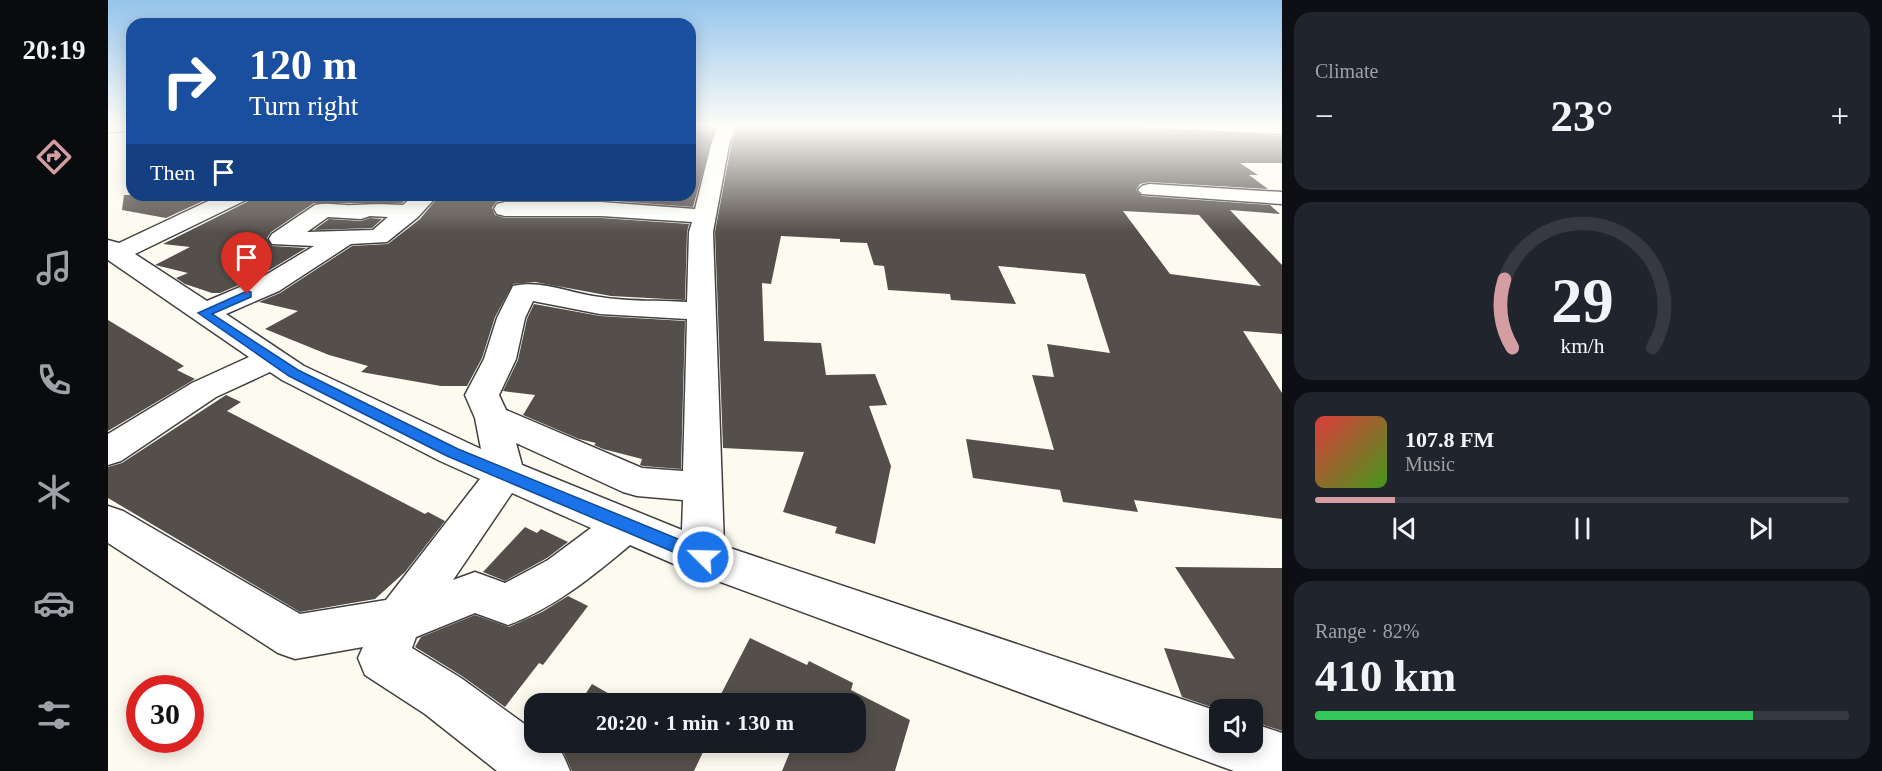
<!DOCTYPE html>
<meta charset="utf-8">
<style>
body{margin:0;font-family:Georgia,serif;background:#20242c;color:#f1f3f6;height:100vh;display:flex;flex-direction:column;font-size:22px;white-space:nowrap}
*{box-sizing:border-box;margin:0}
p{font-size:20px;color:#9ea1a6}
.icon{flex:none;width:33px;height:33px;fill:none;stroke:currentColor;stroke-width:2;stroke-linecap:round;stroke-linejoin:round}
.map{position:relative;flex:1;overflow:hidden}
.drawer{display:flex;flex-direction:column;gap:12px;padding:12px;background:#0d0f14;width:600px}
.drawer>*{flex:none}
.guide{position:absolute;left:18px;top:18px;width:570px;height:183px;border-radius:18px;box-shadow:0 3px 15px #0003;background:#1a4fa0;color:#fff;overflow:hidden}
.buttons{position:absolute;left:1101px;top:699px;display:grid;gap:12px}
.buttons a{display:grid;place-items:center;width:54px;height:54px;border-radius:12px;background:#171b24;box-shadow:0 3px 15px #0003;font-size:30px}
.speed{position:absolute;left:18px;top:675px;display:flex;gap:12px;font-size:30px;font-weight:700;text-align:center}
.speed>*{display:grid;place-content:center;width:78px;height:78px;border-radius:50%;background:#171b24;box-shadow:0 3px 15px #0003;line-height:1}
.speed .limit{border:9px solid #d22;background:#fff;color:#111}
.pin{position:absolute;display:grid;place-items:center;width:51px;height:51px;color:#fff;margin:-62px -26px;border-radius:50% 50% 50% 0;rotate:-45deg;box-shadow:0 0 6px #0007}
.pin .icon{rotate:45deg}
.me{position:absolute;width:66px;margin:-33px;rotate:293deg;stroke-linejoin:round;filter:drop-shadow(0 0 4px #0008)}
.turn{display:flex;align-items:center;gap:21px;height:126px;padding:0 24px;font-size:27px}
.turn .icon{width:78px;height:78px;stroke-width:2.5}
.turn b{display:block;font-size:42px;line-height:51px}
.then{display:flex;align-items:center;height:57px;padding:0 24px;background:#0003;gap:12px;font-size:22px}
.big{font-size:45px;font-weight:700;line-height:1.1}
.drawer .card{flex:1;display:flex;flex-direction:column;justify-content:center;gap:9px;min-width:0;padding:0 21px;border-radius:18px;background:#20242c}
.drawer .dial{align-items:center;gap:0}
.dial svg{height:156px;overflow:visible;fill:none;stroke:#363941;stroke-width:7;stroke-linecap:round;text-anchor:middle}
.dial text{fill:#f1f3f6;stroke:none}
.song{display:flex;align-items:center;gap:18px}
.cover{width:72px;height:72px;border-radius:9px;background:linear-gradient(135deg,hsl(0 70% 55%),hsl(100 70% 35%))}
.played{height:6px;border-radius:3px;background:linear-gradient(90deg,#d49da1 15%,#363941 15%)}
.keys{display:flex;justify-content:space-around;direction:ltr}
.heat{display:flex;justify-content:space-between;align-items:center;font-size:33px;direction:ltr}
.charge{height:9px;border-radius:4px;background:linear-gradient(90deg,#34c759 82%,#363941 0)}
.trip{position:absolute;left:416px;top:693px;width:342px;height:60px;border-radius:18px;background:#171b24;box-shadow:0 3px 15px #0003;font-weight:700;line-height:60px;text-align:center}
main{display:flex;flex:1;min-height:0}
.dock{display:flex;flex-direction:column;width:108px;justify-content:space-around;align-items:center;background:#090b0e;color:#9ea1a6}
.dock .icon{width:42px;height:42px}
.dock .on{color:#d49da1}
.dock b{font-size:27px;color:#f1f3f6}
.map>svg:first-child{display:block}
.building{fill:#554f4b;fill-rule:evenodd}
.lines{fill:none;stroke-linecap:round;stroke-linejoin:round}
.street-casing{stroke:#404040;stroke-width:3}
.street{fill:#fff;fill-rule:evenodd}
.route{fill:#1a73e8;stroke:#114b97;stroke-width:1.5}
</style>
<main>
<nav class="dock">
<b>20:19</b>
<svg class="icon on" aria-label="directions" viewBox="0 0 24 24"><path d="M12 3l9 9-9 9-9-9zM9 14v-3h6M13 9l2 2-2 2"/></svg>
<svg class="icon" aria-label="music" viewBox="0 0 24 24"><path d="M9 18V5l10-2v13"/><circle cx="6" cy="18" r="3"/><circle cx="16" cy="16" r="3"/></svg>
<svg class="icon" aria-label="phone" viewBox="0 0 24 24"><path d="M5 4h4l2 5-3 2q2 4 5 5l2-3 5 2v4C11 20 4 13 5 4z"/></svg>
<svg class="icon" aria-label="climate" viewBox="0 0 24 24"><path d="M12 3v18M4 7l16 10M4 17L20 7"/></svg>
<svg class="icon" aria-label="car" viewBox="0 0 24 24"><path d="M5 17H2v-5l4-1 3-4h7l3 4 3 1v5h-3M9 17h6M6 11h13"/><circle cx="7" cy="17" r="2"/><circle cx="17" cy="17" r="2"/></svg>
<svg class="icon" aria-label="filters" viewBox="0 0 24 24"><path d="M4 7h16M4 17h16"/><circle cx="9" cy="7" r="2"/><circle cx="15" cy="17" r="2"/></svg>
</nav>
<div class="map">
<svg width="1174" height="771" viewBox="0 0 1174 771">
<rect width="100%" height="100%" fill="#fdfbf0"/>
<path class="building" d="M582 125H608L585 207 493 200H397L388 202 384 208 387 215 397 218H493L581 224 579 232 577 300 503 296 427 282 405 284 387 317 374 358 359 386H333L253 372 260 366 221 355 157 329 190 311 151 302 172 293 244 246 280 244 312 219 332 195H582Z
M630 125 1022 126 1174 136V163H1132L1150 175H1141L1160 189 1041 182 1032 184 1028 190 1034 196 1162 205 1172 214 1122 210 1174 265V334L1135 331 1174 393V519L1026 500 1030 512 955 502 952 490 865 478 858 439 946 450 924 375 946 377 939 344 1002 353 977 274 890 266 908 304 843 300 842 294 780 290 776 266 766 265 759 243 732 242V239L673 236 663 284 654 283 656 341 713 343 718 375 767 374 779 405 761 406 783 466 767 544 727 533 729 527 675 512 696 452 615 448 607 232 623 146ZM1015 211 1091 215 1153 286 1062 274Z
M16 195H108L58 218 14 210Z
M143 195H303L294 203H206L163 232 159 238 164 246 198 248 150 277 112 293H104L77 284 68 278 80 273 47 265 82 247 55 244 139 202Z
M262 218 274 219 264 228 206 230 221 219 253 221Z
M426 304 492 316 577 321 573 469 535 466 532 465 534 459 495 449 486 445 488 443 471 439 415 415 427 395 395 391 410 360 419 319Z
M0 320 76 366 69 370 87 379 0 431Z
M118 395 133 402 119 411 317 514 320 512 337 521 297 572 267 599 192 612 0 498V467L14 463Z
M417 527 429 533 433 529 460 542 439 558 397 581 375 572Z
M1067 567 1174 568V731L1144 721V710H1112L1074 697 1056 648 1127 659Z
M460 596 480 606 435 665 431 663 397 707 354 676 307 647 313 637 367 615 401 627 434 612Z
M642 638 699 665 701 661 745 683 743 690 802 720 787 771H674L686 742H747V704H621L611 698Z
M484 684 519 704H471Z
M445 742H587L597 748 586 771H464L455 751Z"/>
<g class="lines">
<g class="street-casing">
<path id="street" d="M0 125H24V131L0 132Z
M610 125H628L621 145 605 232 616 546 1112 712V742H1144V723L1174 733V771H1126L1112 766 580 570 522 545C485 576 446 608 400 625L367 613 308 637 304 648 353 678 426 731V742C451 742 453 749 462 771H389L317 714 257 675 250 658 255 647 187 659 170 653 0 543V506L15 511 192 614 278 600 372 479 332 461 174 380 162 372 108 397 13 461 0 465V434L84 383 141 357 0 260V240L11 243 113 195H141L138 200 27 254 99 301 151 279 206 246 164 244 161 239 164 234 207 205C220 202 233 206 246 205 263 204 277 204 295 205L306 195H330L310 217 279 242 243 244 171 291 118 314 196 366 373 449 367 418 357 395 376 359 389 318 405 286C434 279 464 294 492 297 520 302 551 300 579 302L581 232 584 222 493 216H397L389 214 386 209 389 204 397 202H493L587 209 603 145ZM262 216 280 217 265 230 199 232 220 217 253 219ZM425 301 492 314 579 319 575 471 534 468 398 410 391 395 408 359 417 318ZM408 443 515 492 529 496 575 500 574 530 414 465ZM404 493 483 528 440 560 397 583 367 572 345 580Z
M1084 125H1174V134L1093 130 1087 129Z
M1041 184 1174 192V204L1034 194 1030 190 1034 186Z"/>
</g>
<use href="#street" class="street"/>
</g>
<linearGradient id="sky" x2="0" y2="1"><stop stop-color="#95c4eb"/><stop offset="0.54" stop-color="#fefdf8"/><stop offset="1" stop-color="#fefdf8" stop-opacity="0"/></linearGradient>
<rect width="1174" height="233" fill="url(#sky)"/>
<path class="route" d="M139 291 143 292V297L104 314 190 370 350 449 602 552 604 557 602 562 595 565 589 562 339 456 181 376 90 313Z"/>
</svg>
<div class="buttons">
<a><svg class="icon" aria-label="sound" viewBox="0 0 24 24"><path d="M4 9h4l5-4v14l-5-4H4zM17 9q2 3 0 6"/></svg></a>
</div>
<div class="speed"><div class="limit">30</div></div>
<div class="pin" style="left:139px;top:294px;background:#d93025"><svg class="icon" aria-label="arrive" viewBox="0 0 24 24"><path d="M6 21V4h12l-3 4 3 4H6"/></svg></div>
<svg class="me" style="left:595px;top:557px" viewBox="-20 -20 40 40"><circle r="17" fill="#1a73e8" stroke="#fff" stroke-width="3"/><path d="M0-11L8 9 0 5-8 9z" fill="#fff"/></svg>
<div class="trip">20:20 · 1 min · 130 m</div>
<div class="guide">
<div class="turn"><svg class="icon" aria-label="right" viewBox="0 0 24 24"><path d="M7 20v-9h11M14 6l5 5-5 5"/></svg><div><b>120 m</b>Turn right</div></div>
<div class="then">Then<svg class="icon" aria-label="arrive" viewBox="0 0 24 24"><path d="M6 21V4h12l-3 4 3 4H6"/></svg></div>
</div>
</div>
<section class="drawer">
<div class="card"><p>Climate</p>
<div class="heat"><a>−</a><b class="big">23°</b><a>+</a></div>
</div>
<div class="card dial"><svg viewBox="0 0 100 80">
<path d="M14 69A42 42 0 1 1 86 69"/>
<path d="M14 69A42 42 0 0 1 10 34" stroke="#d49da1"/>
<text x="50" y="56" font-size="32" font-weight="700">29</text>
<text x="50" y="72" font-size="11">km/h</text>
</svg></div>
<div class="card">
<div class="song"><i class="cover"></i><div><b>107.8 FM</b><p>Music</p></div></div>
<div class="played"></div>
<div class="keys"><svg class="icon" aria-label="previous" viewBox="0 0 24 24"><path d="M18 5L8 12l10 7zM5 5v14"/></svg><svg class="icon" aria-label="pause" viewBox="0 0 24 24"><path d="M8 5v14M16 5v14"/></svg><svg class="icon" aria-label="next" viewBox="0 0 24 24"><path d="M6 5l10 7-10 7zM19 5v14"/></svg></div>
</div>
<div class="card"><p>Range · 82%</p><b class="big">410 km</b><div class="charge"></div></div>
</section>
</main>
